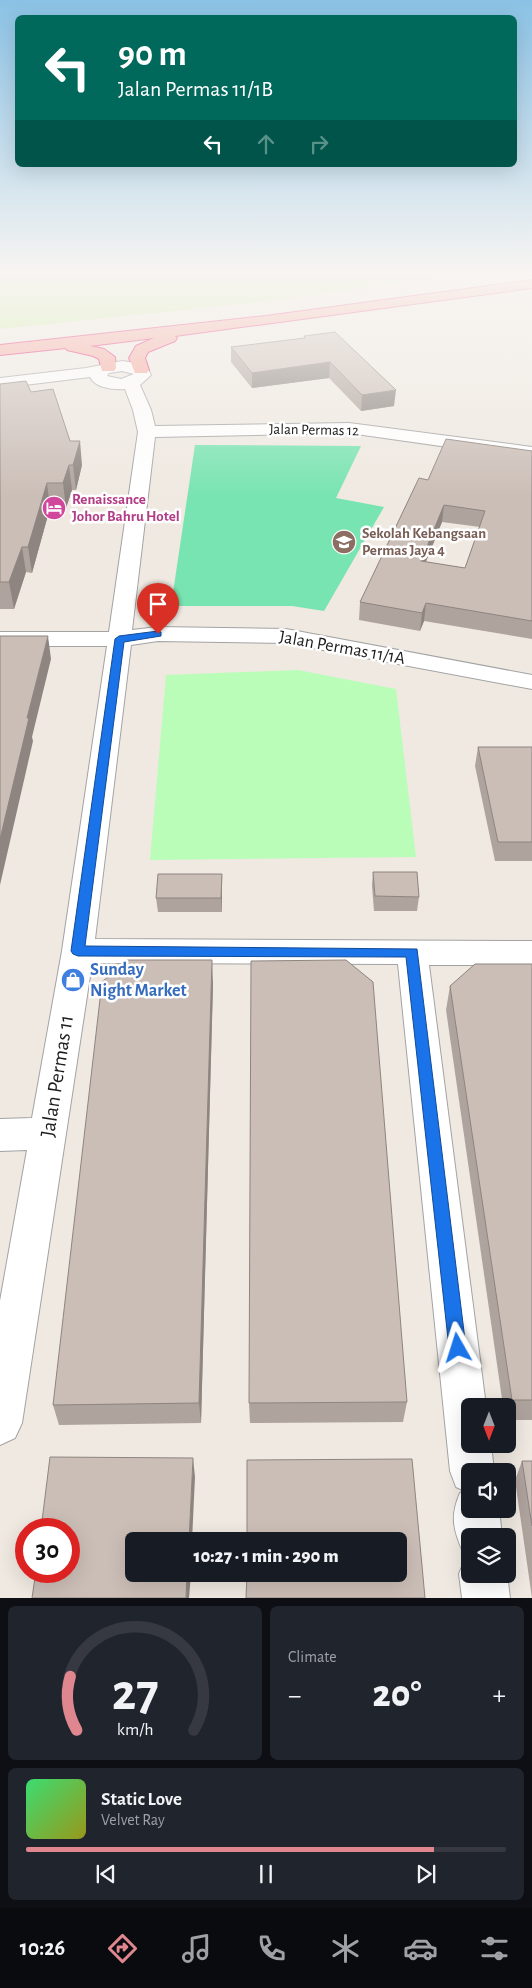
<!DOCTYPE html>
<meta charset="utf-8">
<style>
body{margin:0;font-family:"Alegreya Sans",sans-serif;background:#20242c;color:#f1f3f6;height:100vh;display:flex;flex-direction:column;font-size:19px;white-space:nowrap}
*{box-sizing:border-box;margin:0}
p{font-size:16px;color:#9ea1a6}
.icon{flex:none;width:28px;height:28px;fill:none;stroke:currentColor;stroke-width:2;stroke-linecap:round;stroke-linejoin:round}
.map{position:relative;height:1598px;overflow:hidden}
.panel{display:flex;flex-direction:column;gap:8px;padding:8px;background:#0d0f14;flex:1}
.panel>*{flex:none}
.guide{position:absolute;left:15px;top:15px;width:502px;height:152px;border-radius:8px;box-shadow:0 5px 20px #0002;background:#00695c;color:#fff;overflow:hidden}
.needle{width:32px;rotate:180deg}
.buttons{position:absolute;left:461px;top:1398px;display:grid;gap:10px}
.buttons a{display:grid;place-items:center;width:55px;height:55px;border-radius:8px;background:#171b24;box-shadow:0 5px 20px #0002;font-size:25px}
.speed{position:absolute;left:15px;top:1518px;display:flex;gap:10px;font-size:25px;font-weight:700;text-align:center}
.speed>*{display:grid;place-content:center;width:65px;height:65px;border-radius:50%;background:#171b24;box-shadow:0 5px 20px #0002;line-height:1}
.speed .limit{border:8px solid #d22;background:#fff;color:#111}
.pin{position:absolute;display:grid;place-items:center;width:42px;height:42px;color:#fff;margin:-51px -21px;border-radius:50% 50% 50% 0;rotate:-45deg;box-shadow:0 0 5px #0007}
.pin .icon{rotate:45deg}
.me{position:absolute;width:55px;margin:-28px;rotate:354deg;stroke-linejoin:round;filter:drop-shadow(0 0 4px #0008)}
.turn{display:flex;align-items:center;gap:18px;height:105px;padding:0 20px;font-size:22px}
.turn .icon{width:65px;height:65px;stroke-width:2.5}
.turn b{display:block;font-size:35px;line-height:42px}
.lanes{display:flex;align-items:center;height:48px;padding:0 20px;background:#0003;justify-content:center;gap:25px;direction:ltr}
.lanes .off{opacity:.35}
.big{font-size:38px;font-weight:800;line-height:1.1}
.panel .tile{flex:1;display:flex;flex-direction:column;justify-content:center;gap:8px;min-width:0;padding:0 18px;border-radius:8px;background:#20242c}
.panel .dial{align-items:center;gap:0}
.dial svg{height:130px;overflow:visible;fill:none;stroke:#363941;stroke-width:7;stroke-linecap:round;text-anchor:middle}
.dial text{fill:#f1f3f6;stroke:none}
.song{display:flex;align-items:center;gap:15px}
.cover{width:60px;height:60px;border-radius:8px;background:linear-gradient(135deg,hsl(140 70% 55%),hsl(60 70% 35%))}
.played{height:5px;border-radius:2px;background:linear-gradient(90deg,#df868f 85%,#363941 85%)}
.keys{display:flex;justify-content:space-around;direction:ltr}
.heat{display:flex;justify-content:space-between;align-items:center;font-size:28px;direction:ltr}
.panel .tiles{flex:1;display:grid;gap:8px;grid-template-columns:1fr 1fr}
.tile:last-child{grid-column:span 2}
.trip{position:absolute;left:125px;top:1532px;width:282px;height:50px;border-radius:8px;background:#171b24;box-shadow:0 5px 20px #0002;font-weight:800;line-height:50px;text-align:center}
.tab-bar{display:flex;height:80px;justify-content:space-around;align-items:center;background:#090b0e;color:#9ea1a6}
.tab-bar .icon{width:35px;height:35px}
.tab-bar .active{color:#df868f}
.tab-bar b{font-size:22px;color:#f1f3f6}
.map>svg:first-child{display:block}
.grass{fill:#ceeda2}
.park{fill:#bafdb9}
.pitch{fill:#78e4b1}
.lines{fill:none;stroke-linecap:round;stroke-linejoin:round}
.minor-casing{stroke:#a3a3a3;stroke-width:2}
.trunk-casing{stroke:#e4176f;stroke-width:2}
.minor{fill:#fff;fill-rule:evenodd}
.trunk{fill:#f6a59a;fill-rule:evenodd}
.wall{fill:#afa39d;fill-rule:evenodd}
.shaded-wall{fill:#8e8580}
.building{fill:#cbbeb7;stroke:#8e8580;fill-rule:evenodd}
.route{fill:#1a73e8;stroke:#114b97}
.labels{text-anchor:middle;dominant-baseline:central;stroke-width:5;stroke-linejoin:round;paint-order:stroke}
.far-street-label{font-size:15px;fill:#1c1c1c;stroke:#fff}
.far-hotel-label{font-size:15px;font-weight:bold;fill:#b23c85;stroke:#fff;text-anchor:start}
.far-education-label{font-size:15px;font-weight:bold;fill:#785e54;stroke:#fff;text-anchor:start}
.street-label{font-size:18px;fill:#1c1c1c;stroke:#fff}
.shop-label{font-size:18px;font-weight:bold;fill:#366cbe;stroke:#fff;text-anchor:start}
.near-street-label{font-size:21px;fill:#1c1c1c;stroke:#fff}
</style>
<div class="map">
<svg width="532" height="1598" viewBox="0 0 532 1598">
<rect width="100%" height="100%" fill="#efe9e1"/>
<path class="grass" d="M0 273H474L252 303 0 329Z"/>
<path class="park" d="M298 670 396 689 416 857 150 860 166 675Z"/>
<path class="pitch" d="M195 445 361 446 336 498 384 507 324 611 292 606H171Z"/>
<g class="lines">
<g class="minor-casing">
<path id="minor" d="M122 361C134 363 146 362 151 375L140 385 151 410 155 426 349 423 532 447V459L349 433 155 437 132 630 158 627 286 629 532 675V689L286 643 158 641 131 645 95 939 532 941V965H429L486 1406H470V1444H491L494 1471H470V1509H499L502 1536H470V1556L463 1552C453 1529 450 1516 460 1493L465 1491 456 1487 450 1471 398 964 92 963 22 1423 15 1438 0 1445V1301L27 1150 0 1151V1119L32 1118 62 951 107 646H0V632H109L138 432 133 410 125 389C114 390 95 388 90 377L0 388V378L86 368ZM122 371 134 374 121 379 107 376 109 373Z
M470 1556V1574H507L510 1598H462L459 1574 466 1557Z"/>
</g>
<g class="trunk-casing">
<path id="trunk" d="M532 280V288L175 336 177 338 175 341 148 352 145 358 149 370 147 373H135L129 358 136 346 154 338 90 346 104 349 115 357 116 368 114 371H102L99 359 93 356 67 350 66 348 0 355V345L266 316Z"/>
</g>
<use href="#minor" class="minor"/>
<use href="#trunk" class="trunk"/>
</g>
<path class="wall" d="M304 336 394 406 361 411 329 378 252 388 231 362V347L304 338Z
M0 384 31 392 70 441 82 465 76 490H72L66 508H50L32 573 26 572 14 609H0Z
M532 451V639L424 621 420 631 359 620 360 602 428 480ZM442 522 480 527 465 568 426 562Z
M478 747H532V861H495L475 766Z
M373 872 419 897 417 911H374L372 886Z
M222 874V912H158L156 898Z
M532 964V1420H508V1406H503L446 1010 450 986Z
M213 984 201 1423 59 1425 53 1405Z
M407 1402 403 1422 250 1423 249 1403Z
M522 1461H532V1598L515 1480Z"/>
<path class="shaded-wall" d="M330 362 329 378 252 388V373Z
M396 390 394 406 361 411 362 395Z
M80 441 82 465 76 490 73 465Z
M69 465 72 490 66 508 63 483Z
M47 483 50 508 32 573 28 547Z
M444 505 442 522 419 578 421 561Z
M22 547 26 572 14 609 9 582Z
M426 603 424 621 420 631 422 613Z
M48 636 51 659 32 737 33 741 0 885V839L27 718Z
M222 874V912L221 898Z
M212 960 213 984 201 1423 199 1403Z
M193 1458 195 1477 192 1541H189Z
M187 1574H191L189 1598H186Z"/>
<path class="building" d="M335 332 396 390 362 395 330 362 252 373 231 347 305 338 304 336Z
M26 381 31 392 53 389 70 441H80L73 465H69L63 483H47L28 547H22L9 582H0V384Z
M446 439 532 451V621L426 603 422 613 360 602 419 478 428 480ZM444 505 485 511 465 568 421 561Z
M0 636H48L27 718H29L0 839Z
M478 747H532V842H498Z
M373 872H417L419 897 375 896Z
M158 874H222L221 898H156Z
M127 960H212L199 1403 53 1405 102 982Z
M346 960 373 982 407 1402 249 1403 251 961Z
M475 964H532V1400H512L450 986Z
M50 1457 193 1458 189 1541H134V1574H187L186 1598H32L36 1571H69V1529H41Z
M412 1459 425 1598H246L247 1574H399V1541H247V1460Z
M522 1461H532V1526Z"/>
<linearGradient id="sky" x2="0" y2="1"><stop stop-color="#8ac2e5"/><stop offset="0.55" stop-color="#f8f5f2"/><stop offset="1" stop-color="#f8f5f2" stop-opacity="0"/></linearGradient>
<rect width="532" height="497" fill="url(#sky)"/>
<path class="route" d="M158 631 161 632V636L124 642 85 946 417 949 466 1348 464 1354 458 1356 451 1354 449 1348 406 957 78 956 73 954 71 951 115 639 119 636Z"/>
<defs>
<g id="hotel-disc" transform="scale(1.25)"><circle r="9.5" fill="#d1479c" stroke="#fff"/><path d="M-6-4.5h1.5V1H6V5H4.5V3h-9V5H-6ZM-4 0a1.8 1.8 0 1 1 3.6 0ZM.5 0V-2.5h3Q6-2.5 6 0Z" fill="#fff"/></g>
<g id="school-disc" transform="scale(1.25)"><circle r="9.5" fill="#8d6e63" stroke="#fff"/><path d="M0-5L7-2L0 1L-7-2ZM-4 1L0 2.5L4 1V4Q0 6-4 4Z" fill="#fff"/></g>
<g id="shop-disc" transform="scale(1.25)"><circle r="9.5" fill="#3f7fe0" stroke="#fff"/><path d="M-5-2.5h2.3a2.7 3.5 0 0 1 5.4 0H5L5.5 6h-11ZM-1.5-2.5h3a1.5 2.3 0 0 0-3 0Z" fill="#fff"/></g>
</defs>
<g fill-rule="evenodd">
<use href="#hotel-disc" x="54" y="508"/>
<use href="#school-disc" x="344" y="542"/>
<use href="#shop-disc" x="73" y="980"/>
</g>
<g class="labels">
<g class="far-street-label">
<text transform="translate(314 430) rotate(1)">Jalan Permas 12</text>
</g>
<g class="far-hotel-label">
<text x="72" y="499">Renaissance<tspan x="72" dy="17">Johor Bahru Hotel</tspan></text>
</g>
<g class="far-education-label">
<text x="362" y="533">Sekolah Kebangsaan<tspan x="362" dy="17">Permas Jaya 4</tspan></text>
</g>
<g class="street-label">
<text transform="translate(342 648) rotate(10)">Jalan Permas 11/1A</text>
</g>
<g class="shop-label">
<text x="90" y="970">Sunday<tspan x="90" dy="21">Night Market</tspan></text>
</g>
<g class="near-street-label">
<text transform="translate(57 1076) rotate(-81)">Jalan Permas 11</text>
</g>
</g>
</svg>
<div class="buttons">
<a><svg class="needle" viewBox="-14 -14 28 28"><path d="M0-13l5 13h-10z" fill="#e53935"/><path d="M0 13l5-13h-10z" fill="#9ea1a6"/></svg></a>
<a><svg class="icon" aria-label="sound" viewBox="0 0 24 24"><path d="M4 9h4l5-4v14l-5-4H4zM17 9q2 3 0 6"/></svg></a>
<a><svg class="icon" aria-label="layers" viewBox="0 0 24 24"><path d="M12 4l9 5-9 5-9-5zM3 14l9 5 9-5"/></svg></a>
</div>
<div class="speed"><div class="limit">30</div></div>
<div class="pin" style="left:158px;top:634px;background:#d93025"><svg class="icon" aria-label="arrive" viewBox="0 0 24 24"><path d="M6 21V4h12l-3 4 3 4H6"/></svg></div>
<svg class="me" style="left:458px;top:1348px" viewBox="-20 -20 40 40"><path d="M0-17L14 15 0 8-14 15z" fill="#1a73e8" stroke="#fff" stroke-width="4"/></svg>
<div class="trip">10:27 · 1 min · 290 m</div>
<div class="guide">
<div class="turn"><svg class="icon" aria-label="left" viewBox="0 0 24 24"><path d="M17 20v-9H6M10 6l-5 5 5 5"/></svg><div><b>90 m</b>Jalan Permas 11/1B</div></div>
<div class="lanes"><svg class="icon" aria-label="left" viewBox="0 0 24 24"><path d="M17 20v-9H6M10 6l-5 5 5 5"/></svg><svg class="icon off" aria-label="ahead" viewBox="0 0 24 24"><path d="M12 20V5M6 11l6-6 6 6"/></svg><svg class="icon off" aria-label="right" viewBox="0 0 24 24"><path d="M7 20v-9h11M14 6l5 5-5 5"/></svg></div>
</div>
</div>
<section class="panel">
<div class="tiles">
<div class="tile dial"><svg viewBox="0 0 100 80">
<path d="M14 69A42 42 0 1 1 86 69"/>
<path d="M14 69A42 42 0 0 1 10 36" stroke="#df868f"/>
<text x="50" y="56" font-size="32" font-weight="700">27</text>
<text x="50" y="72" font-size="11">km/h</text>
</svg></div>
<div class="tile"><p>Climate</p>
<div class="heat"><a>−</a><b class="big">20°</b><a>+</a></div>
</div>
<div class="tile">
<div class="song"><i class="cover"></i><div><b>Static Love</b><p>Velvet Ray</p></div></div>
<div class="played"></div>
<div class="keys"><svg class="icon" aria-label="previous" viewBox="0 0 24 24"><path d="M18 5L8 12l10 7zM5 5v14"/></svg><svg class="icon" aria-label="pause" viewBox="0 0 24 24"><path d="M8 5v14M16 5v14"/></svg><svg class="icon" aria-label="next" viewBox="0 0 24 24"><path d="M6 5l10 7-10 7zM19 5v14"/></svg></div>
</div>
</div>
</section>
<nav class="tab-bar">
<b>10:26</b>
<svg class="icon active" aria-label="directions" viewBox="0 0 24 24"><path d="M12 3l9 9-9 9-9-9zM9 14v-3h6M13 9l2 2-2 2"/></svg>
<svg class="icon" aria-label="music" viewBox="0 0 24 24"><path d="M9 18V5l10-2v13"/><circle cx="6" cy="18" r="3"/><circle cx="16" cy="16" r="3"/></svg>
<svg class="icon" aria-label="phone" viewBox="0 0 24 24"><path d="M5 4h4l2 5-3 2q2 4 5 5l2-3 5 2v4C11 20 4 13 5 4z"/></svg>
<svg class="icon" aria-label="climate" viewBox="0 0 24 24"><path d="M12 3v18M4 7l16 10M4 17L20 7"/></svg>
<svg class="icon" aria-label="car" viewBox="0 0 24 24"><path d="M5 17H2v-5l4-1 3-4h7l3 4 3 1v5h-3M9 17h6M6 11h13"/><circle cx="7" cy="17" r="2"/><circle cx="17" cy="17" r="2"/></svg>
<svg class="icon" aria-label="filters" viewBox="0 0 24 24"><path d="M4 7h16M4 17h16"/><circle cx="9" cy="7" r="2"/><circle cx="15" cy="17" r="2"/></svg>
</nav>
